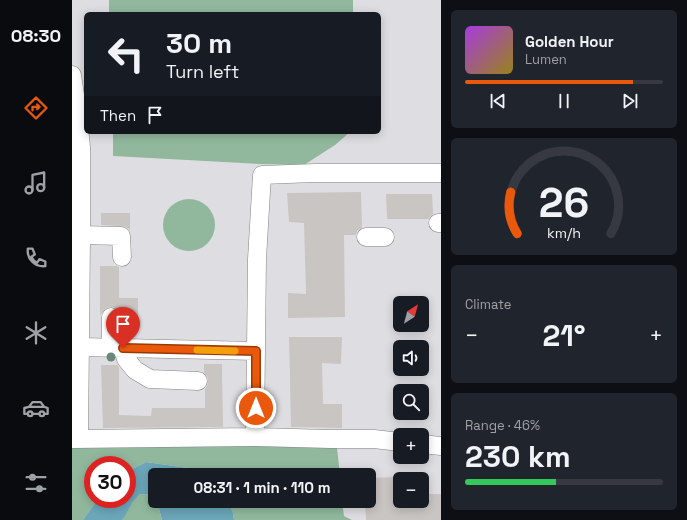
<!DOCTYPE html>
<meta charset="utf-8">
<style>
body{margin:0;font-family:"Space Grotesk",sans-serif;background:#20242c;color:#f1f3f6;height:100vh;display:flex;flex-direction:column;font-size:15px;white-space:nowrap}
*{box-sizing:border-box;margin:0}
p{font-size:13px;color:#9ea1a6}
.icon{flex:none;width:22px;height:22px;fill:none;stroke:currentColor;stroke-width:2;stroke-linecap:round;stroke-linejoin:round}
.map{position:relative;flex:1;overflow:hidden}
.panel{display:flex;flex-direction:column;gap:10px;padding:10px;background:#0d0f14;width:246px}
.panel>*{flex:none}
.guide{position:absolute;left:12px;top:12px;width:297px;height:122px;border-radius:6px;box-shadow:0 2px 10px #0003;background:#171b24;color:#f1f3f6;overflow:hidden}
.needle{width:26px;rotate:36deg}
.controls{position:absolute;left:321px;top:296px;display:grid;gap:8px}
.controls a{display:grid;place-items:center;width:36px;height:36px;border-radius:6px;background:#171b24;box-shadow:0 2px 10px #0003;font-size:20px}
.speed{position:absolute;left:12px;top:456px;display:flex;gap:8px;font-size:20px;font-weight:700;text-align:center}
.speed>*{display:grid;place-content:center;width:52px;height:52px;border-radius:50%;background:#171b24;box-shadow:0 2px 10px #0003;line-height:1}
.speed .limit{border:6px solid #d22;background:#fff;color:#111}
.pin{position:absolute;display:grid;place-items:center;width:34px;height:34px;color:#fff;margin:-41px -17px;border-radius:50% 50% 50% 0;rotate:-45deg;box-shadow:0 0 4px #0007}
.pin .icon{rotate:45deg}
.me{position:absolute;width:44px;margin:-22px;rotate:0deg;stroke-linejoin:round;filter:drop-shadow(0 0 3px #0008)}
.turn{display:flex;align-items:center;gap:14px;height:84px;padding:0 16px;font-size:18px}
.turn .icon{width:52px;height:52px;stroke-width:2.5}
.turn b{display:block;font-size:28px;line-height:34px}
.then{display:flex;align-items:center;height:38px;padding:0 16px;background:#0003;gap:8px;font-size:15px}
.big{font-size:30px;font-weight:800;line-height:1.1}
.panel .widget{flex:1;display:flex;flex-direction:column;justify-content:center;gap:6px;min-width:0;padding:0 14px;border-radius:6px;background:#20242c}
.panel .dial{align-items:center;gap:0}
.dial svg{height:104px;overflow:visible;fill:none;stroke:#363941;stroke-width:7;stroke-linecap:round;text-anchor:middle}
.dial text{fill:#f1f3f6;stroke:none}
.song{display:flex;align-items:center;gap:12px}
.cover{width:48px;height:48px;border-radius:6px;background:linear-gradient(135deg,hsl(280 70% 55%),hsl(50 70% 35%))}
.played{height:4px;border-radius:2px;background:linear-gradient(90deg,#ea580c 85%,#363941 85%)}
.keys{display:flex;justify-content:space-around;direction:ltr}
.heat{display:flex;justify-content:space-between;align-items:center;font-size:22px;direction:ltr}
.charge{height:6px;border-radius:3px;background:linear-gradient(90deg,#34c759 46%,#363941 0)}
.trip{position:absolute;left:76px;top:468px;width:228px;height:40px;border-radius:6px;background:#171b24;box-shadow:0 2px 10px #0003;font-weight:800;line-height:40px;text-align:center}
main{display:flex;flex:1;min-height:0}
.menu{display:flex;flex-direction:column;width:72px;justify-content:space-around;align-items:center;background:#090b0e;color:#9ea1a6}
.menu .icon{width:28px;height:28px}
.menu .on{color:#ea580c}
.menu b{font-size:18px;color:#f1f3f6}
.map>svg:first-child{display:block}
.green{fill:#91b89d}
.water{fill:#6ba6b9}
.building{fill:#c9c5c3}
.lines{fill:none;stroke-linecap:round;stroke-linejoin:round}
.minor-casing{stroke:#828285;stroke-width:19}
.minor{stroke:#fff;stroke-width:18}
.tree{fill:#688879}
.route-casing{stroke:#983908;stroke-width:10}
.route{stroke:#ea580c;stroke-width:7}
.slow{stroke:#f59e0b;stroke-width:7}
</style>
<main>
<nav class="menu">
<b>08:30</b>
<svg class="icon on" aria-label="directions" viewBox="0 0 24 24"><path d="M12 3l9 9-9 9-9-9zM9 14v-3h6M13 9l2 2-2 2"/></svg>
<svg class="icon" aria-label="music" viewBox="0 0 24 24"><path d="M9 18V5l10-2v13"/><circle cx="6" cy="18" r="3"/><circle cx="16" cy="16" r="3"/></svg>
<svg class="icon" aria-label="phone" viewBox="0 0 24 24"><path d="M5 4h4l2 5-3 2q2 4 5 5l2-3 5 2v4C11 20 4 13 5 4z"/></svg>
<svg class="icon" aria-label="climate" viewBox="0 0 24 24"><path d="M12 3v18M4 7l16 10M4 17L20 7"/></svg>
<svg class="icon" aria-label="car" viewBox="0 0 24 24"><path d="M5 17H2v-5l4-1 3-4h7l3 4 3 1v5h-3M9 17h6M6 11h13"/><circle cx="7" cy="17" r="2"/><circle cx="17" cy="17" r="2"/></svg>
<svg class="icon" aria-label="filters" viewBox="0 0 24 24"><path d="M4 7h16M4 17h16"/><circle cx="9" cy="7" r="2"/><circle cx="15" cy="17" r="2"/></svg>
</nav>
<div class="map">
<svg width="369" height="520" viewBox="0 0 369 520">
<rect width="100%" height="100%" fill="#dedee2"/>
<path class="green" d="M37 0H281V14H37Z
M41 132H278L263 145 232 165 188 164 41 156Z
M91 225a26 26 0 1 1 52 0a26 26 0 1 1-52 0Z
M0 439H264L268 475H133L123 469 74 462 55 472V465H21V499H26L11 520H0Z
M68 494 83 495V501H85L90 520H50L60 503Z
M156 501H270L272 516 280 520H162L161 513Z"/>
<path class="water" d="M74 462 123 469 133 475H83V495L68 494 60 503 53 516 50 520H11L26 499H55V472Z
M85 501H156L161 513 162 520H90Z"/>
<path class="building" d="M289 192 290 228 285 231 284 235H272L273 317 216 318V293L234 294 232 223 217 222 215 193Z
M314 194H360L361 214 356 219H315Z
M29 213H58V230L54 227 50 226 29 225Z
M28 266H44L47 267V298H66V329H50L49 317 48 311 44 308 39 307 34 308 28 315Z
M217 337H270L269 364 250 363 251 404H270V428L219 427Z
M132 364H150L151 427 31 428 29 365H45L47 367V415L79 416 80 408H133V389L135 386 136 381 135 376 132 373Z
M323 477 324 492 328 493V501H350V494H369V520H294L293 501H297V478Z"/>
<g class="lines">
<g class="minor-casing">
<path id="minor" d="M0 75 5 108 9 147V238L7 439
M366 223H369
M9 235 49 236 50 257
M294 237H313
M8 347 184 351
M39 347V317
M51 348 54 359 63 370 78 379 126 381
M183 437 185 259 190 175 243 173H369
M0 439 183 437 259 439H302L328 442
M350 444 369 446"/>
</g>
<use href="#minor" class="minor"/>
</g>
<circle class="tree" cx="39" cy="357" r="4.5"/>
<g class="lines">
<g class="route-casing">
<path id="route" d="M51 348 184 351V408"/>
</g>
<use href="#route" class="route"/>
<path class="slow" d="M125 350 163 351"/>
</g>
</svg>
<div class="controls">
<a><svg class="needle" viewBox="-14 -14 28 28"><path d="M0-13l5 13h-10z" fill="#e53935"/><path d="M0 13l5-13h-10z" fill="#9ea1a6"/></svg></a>
<a><svg class="icon" aria-label="sound" viewBox="0 0 24 24"><path d="M4 9h4l5-4v14l-5-4H4zM17 9q2 3 0 6"/></svg></a>
<a><svg class="icon" aria-label="search" viewBox="0 0 24 24"><circle cx="10" cy="10" r="6"/><path d="M15 15l6 6"/></svg></a>
<a>+</a>
<a>−</a>
</div>
<div class="speed"><div class="limit">30</div></div>
<div class="pin" style="left:51px;top:348px;background:#d93025"><svg class="icon" aria-label="arrive" viewBox="0 0 24 24"><path d="M6 21V4h12l-3 4 3 4H6"/></svg></div>
<svg class="me" style="left:184px;top:408px" viewBox="-20 -20 40 40"><circle r="17" fill="#ea580c" stroke="#fff" stroke-width="3"/><path d="M0-11L8 9 0 5-8 9z" fill="#fff"/></svg>
<div class="trip">08:31 · 1 min · 110 m</div>
<div class="guide">
<div class="turn"><svg class="icon" aria-label="left" viewBox="0 0 24 24"><path d="M17 20v-9H6M10 6l-5 5 5 5"/></svg><div><b>30 m</b>Turn left</div></div>
<div class="then">Then<svg class="icon" aria-label="arrive" viewBox="0 0 24 24"><path d="M6 21V4h12l-3 4 3 4H6"/></svg></div>
</div>
</div>
<section class="panel">
<div class="widget">
<div class="song"><i class="cover"></i><div><b>Golden Hour</b><p>Lumen</p></div></div>
<div class="played"></div>
<div class="keys"><svg class="icon" aria-label="previous" viewBox="0 0 24 24"><path d="M18 5L8 12l10 7zM5 5v14"/></svg><svg class="icon" aria-label="pause" viewBox="0 0 24 24"><path d="M8 5v14M16 5v14"/></svg><svg class="icon" aria-label="next" viewBox="0 0 24 24"><path d="M6 5l10 7-10 7zM19 5v14"/></svg></div>
</div>
<div class="widget dial"><svg viewBox="0 0 100 80">
<path d="M14 69A42 42 0 1 1 86 69"/>
<path d="M14 69A42 42 0 0 1 9 37" stroke="#ea580c"/>
<text x="50" y="56" font-size="32" font-weight="700">26</text>
<text x="50" y="72" font-size="11">km/h</text>
</svg></div>
<div class="widget"><p>Climate</p>
<div class="heat"><a>−</a><b class="big">21°</b><a>+</a></div>
</div>
<div class="widget"><p>Range · 46%</p><b class="big">230 km</b><div class="charge"></div></div>
</section>
</main>
